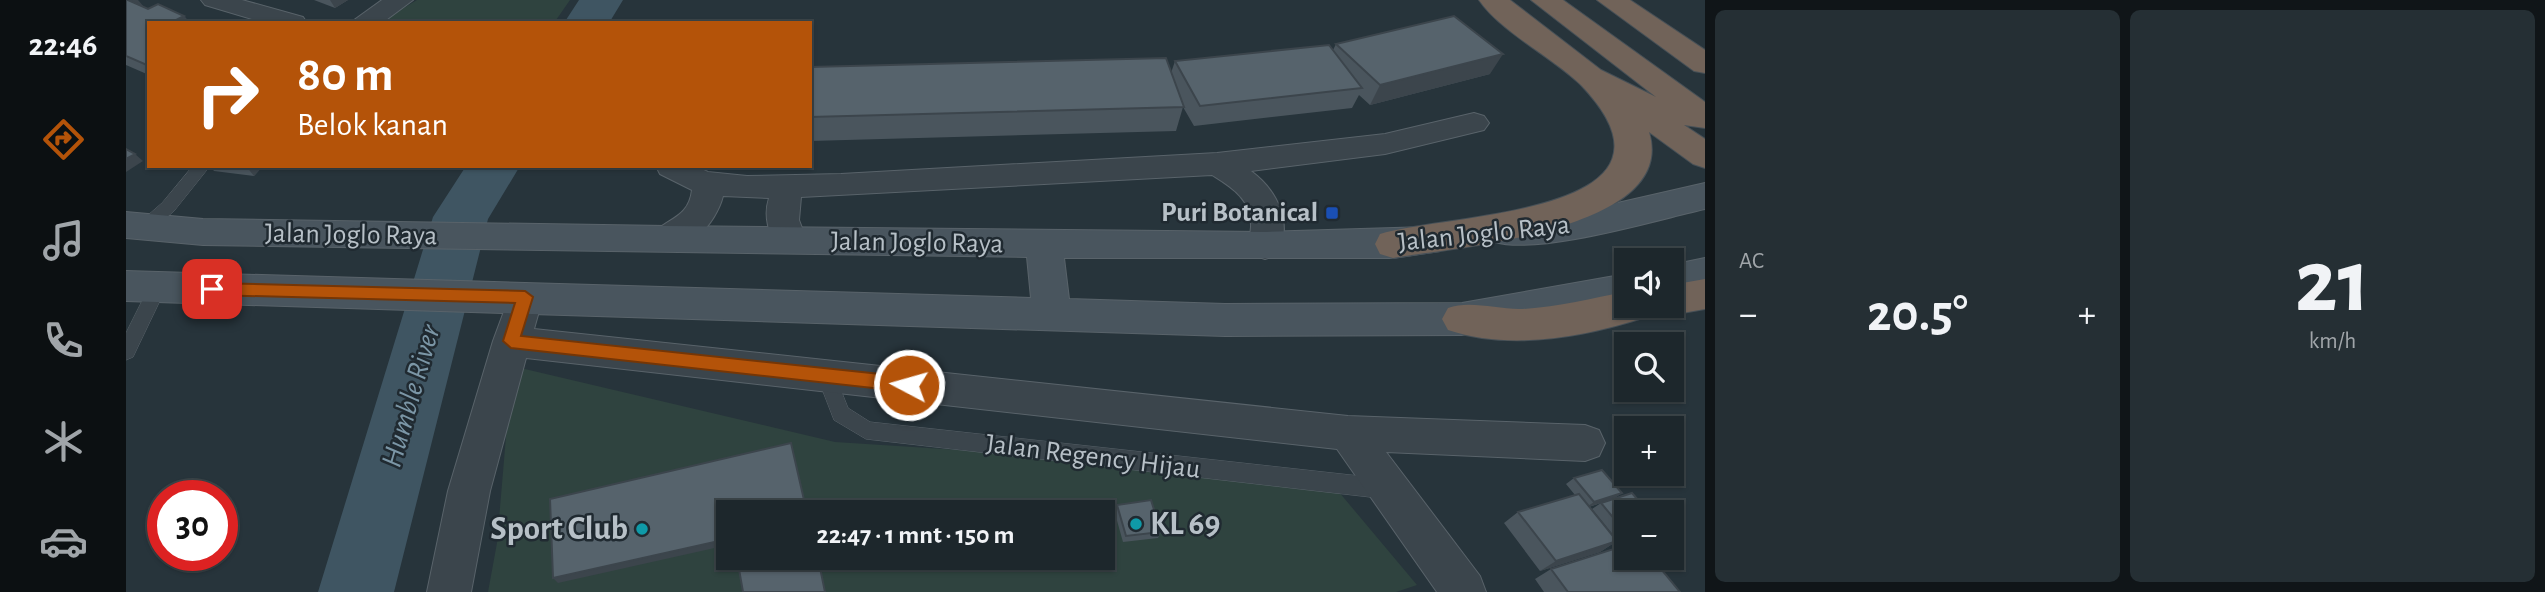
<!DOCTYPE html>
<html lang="id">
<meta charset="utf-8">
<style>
body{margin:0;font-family:"Alegreya Sans",sans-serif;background:#252f34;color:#f1f3f6;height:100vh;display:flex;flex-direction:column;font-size:26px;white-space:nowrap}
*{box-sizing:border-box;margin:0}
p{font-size:23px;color:#a0a5a9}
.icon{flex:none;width:38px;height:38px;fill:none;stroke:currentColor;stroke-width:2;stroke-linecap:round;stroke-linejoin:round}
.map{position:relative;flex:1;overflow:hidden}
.details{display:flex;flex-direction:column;gap:10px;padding:10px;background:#101518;width:840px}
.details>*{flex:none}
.hud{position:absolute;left:21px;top:21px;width:665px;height:147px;border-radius:0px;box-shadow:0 2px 5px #0004,0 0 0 2px #3b4448;background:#b45309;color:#fff;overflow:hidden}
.fabs{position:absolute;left:1488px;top:248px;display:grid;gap:14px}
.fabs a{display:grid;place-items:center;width:70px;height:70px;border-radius:0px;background:#1d272c;box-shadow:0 2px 5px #0004,0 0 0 2px #3b4448;font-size:35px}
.speed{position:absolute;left:21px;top:480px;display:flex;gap:14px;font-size:35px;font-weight:700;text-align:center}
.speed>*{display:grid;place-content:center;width:91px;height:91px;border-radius:50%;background:#1d272c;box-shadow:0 2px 5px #0004,0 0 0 2px #3b4448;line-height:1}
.speed .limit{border:10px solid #d22;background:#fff;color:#111}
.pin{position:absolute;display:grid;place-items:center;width:60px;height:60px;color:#fff;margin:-30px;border-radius:14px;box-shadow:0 4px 10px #0006}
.me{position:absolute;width:77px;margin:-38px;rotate:276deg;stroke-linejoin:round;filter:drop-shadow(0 0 5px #0008)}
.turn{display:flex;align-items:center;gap:24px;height:147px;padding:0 35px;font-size:32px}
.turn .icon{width:91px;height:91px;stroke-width:2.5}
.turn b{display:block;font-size:49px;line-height:60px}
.big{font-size:52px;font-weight:700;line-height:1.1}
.details .widget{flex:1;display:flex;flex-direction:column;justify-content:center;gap:10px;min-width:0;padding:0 24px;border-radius:10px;background:#252f34}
.details .dial{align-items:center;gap:0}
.dial b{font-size:91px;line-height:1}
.heat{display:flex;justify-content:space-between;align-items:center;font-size:38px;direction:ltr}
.details .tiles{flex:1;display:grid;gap:10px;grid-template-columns:repeat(2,1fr)}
.trip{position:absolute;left:590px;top:500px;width:399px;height:70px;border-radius:0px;background:#1d272c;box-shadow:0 2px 5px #0004,0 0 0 2px #3b4448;font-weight:700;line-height:70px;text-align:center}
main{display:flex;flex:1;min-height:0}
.dock{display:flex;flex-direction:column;width:126px;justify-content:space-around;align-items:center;background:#0c1012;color:#a0a5a9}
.dock .icon{width:49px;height:49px}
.dock .on{color:#b45309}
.dock b{font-size:32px;color:#f1f3f6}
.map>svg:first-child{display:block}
.green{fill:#2f433f;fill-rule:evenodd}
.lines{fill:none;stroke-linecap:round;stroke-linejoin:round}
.river{fill:#3f5562;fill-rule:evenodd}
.lane-casing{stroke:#59636a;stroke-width:1}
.street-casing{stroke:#59636a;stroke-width:2}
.secondary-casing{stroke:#59636a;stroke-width:2}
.highway-casing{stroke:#465057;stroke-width:2}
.lane{fill:#3b454c;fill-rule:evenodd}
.street{fill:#3b454c;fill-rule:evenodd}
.secondary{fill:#49555e;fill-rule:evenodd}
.highway{fill:#716359;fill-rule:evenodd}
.wall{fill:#4a555d}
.shaded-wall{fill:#3c454c}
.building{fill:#56636c;stroke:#3c454c;stroke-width:2}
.route{fill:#b45309;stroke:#753606;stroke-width:2}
.transit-dot{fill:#1a4fb4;stroke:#202a31;stroke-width:2.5}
.culture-dot{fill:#0f9aa8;stroke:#202a31;stroke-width:2.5}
.labels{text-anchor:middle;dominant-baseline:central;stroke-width:5;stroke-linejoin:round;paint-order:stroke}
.poi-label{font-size:28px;font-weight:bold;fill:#b7c0c7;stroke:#202a31;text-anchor:end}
.street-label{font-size:28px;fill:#b7c0c7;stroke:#202a31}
.water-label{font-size:30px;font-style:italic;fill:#7b96a6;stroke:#202a31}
.near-poi-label{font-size:33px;font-weight:bold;fill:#b7c0c7;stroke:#202a31;text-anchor:start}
</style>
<main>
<nav class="dock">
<b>22:46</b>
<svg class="icon on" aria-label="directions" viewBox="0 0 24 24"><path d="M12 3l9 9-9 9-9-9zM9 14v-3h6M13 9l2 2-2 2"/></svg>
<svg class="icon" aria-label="music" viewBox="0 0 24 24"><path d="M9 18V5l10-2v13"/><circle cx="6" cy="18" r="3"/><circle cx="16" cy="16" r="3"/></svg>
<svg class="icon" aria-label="phone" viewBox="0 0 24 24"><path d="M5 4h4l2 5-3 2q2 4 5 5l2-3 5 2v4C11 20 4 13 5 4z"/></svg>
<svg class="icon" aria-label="climate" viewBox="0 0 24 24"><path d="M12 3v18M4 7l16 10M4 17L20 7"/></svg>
<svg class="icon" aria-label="car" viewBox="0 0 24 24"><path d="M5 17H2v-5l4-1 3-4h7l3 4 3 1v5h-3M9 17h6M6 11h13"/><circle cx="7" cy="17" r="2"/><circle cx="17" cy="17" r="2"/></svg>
</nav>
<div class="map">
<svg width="1579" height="592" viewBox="0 0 1579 592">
<rect width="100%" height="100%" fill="#27343b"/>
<path class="green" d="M291 0H444L428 23H253Z
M386 366 709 442 1197 473 1291 585 1270 592H362L371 543ZM602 513H976V558H602Z"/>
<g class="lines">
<path class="river" d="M453 0H497L483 23H438Z
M340 166H394L362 219 268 592H192L307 217Z"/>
<g class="lane-casing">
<path id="lane" d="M67 166H84L48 211 25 231H13L11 227 13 223 36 203Z
M31 281 37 283 40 288 7 357 0 360V333L25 283Z
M700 368 707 370 722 408 744 422 1261 479 1268 482 1271 489 1268 496 1261 499 740 439 708 420 691 376 693 370Z"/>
</g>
<g class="street-casing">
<path id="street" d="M75 0H116L177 17 181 23H139L79 5Z
M256 0H287L256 23H224Z
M1348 113 1358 116 1363 123 1358 130 1259 154 1125 171C1151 190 1168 224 1151 255L1139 259 1127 255C1121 244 1124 239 1125 227 1126 200 1107 188 1086 175L675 197 673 220 681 241 676 250 664 253 652 250C643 233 637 217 643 198L597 196C590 224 559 258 528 249L523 240C536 217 562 222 566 190L534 174 530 166H569L582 172 621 176 715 174 1091 153 1259 134Z
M399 283 411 287 417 297 408 329 1222 416 1459 425 1473 430 1479 443 1473 456 1459 461 1260 452 1354 576 1360 592H1311L1211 449 400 358 364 491 345 592H301L322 491 367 341 387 287Z"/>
</g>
<g class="secondary-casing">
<path id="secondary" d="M1579 183V209C1530 220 1414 255 1369 242L1364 232 1369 222 1452 212Z
M0 212 77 219 540 226 1139 232 1301 227 1314 231 1319 241 1314 251 1267 258H938L943 299 1099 304 1336 303 1500 274V304L1336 335 1099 336 0 301V271L905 298 901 257 77 245 0 238Z
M1579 258V288L1545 295V265Z"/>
</g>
<g class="highway-casing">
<path id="highway" d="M1353 0H1384L1475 70 1530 97 1405 0H1437L1579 102V128L1558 125 1579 139V168L1567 164 1523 132C1553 231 1330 247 1267 258L1254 254 1249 244 1254 234C1324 213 1579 215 1455 85 1426 57 1375 32 1353 0Z
M1471 0H1504L1579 50V73L1568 71Z
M1579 279V309L1545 315 1531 311 1529 306H1545V285Z
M1500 292V306H1525L1520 317C1458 337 1385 351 1322 330L1316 319 1322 308C1345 300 1372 310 1397 309 1432 307 1466 298 1500 292Z"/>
</g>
<use href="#lane" class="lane"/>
<use href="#street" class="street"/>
<use href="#secondary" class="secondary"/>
<use href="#highway" class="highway"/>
</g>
<path class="wall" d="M0 0 22 9 58 16 64 23H23V75L0 65Z
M188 0H222L209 8Z
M1210 44 1364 74 1244 105 1233 95 1226 108 1068 126 1057 107 1050 131 684 141V67L1045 73 1049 61 1207 50Z
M84 166H137L128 176 88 171Z
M1448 478 1496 493 1487 499 1463 507 1491 541 1474 552 1414 571 1378 523 1392 512 1449 495 1440 484Z
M1475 503 1500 513V558L1554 592H1418L1409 579 1425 569 1496 546 1466 509Z
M991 505 1035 532 1032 538 997 542 988 510Z"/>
<path class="shaded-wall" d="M0 0H12L19 8Z
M204 0H222L209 8Z
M58 16 64 23H49L48 21Z
M1377 54 1364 74 1244 105 1254 85Z
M9 154 17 161 0 172V159Z
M120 166H137L128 176Z
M1496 493 1487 499 1459 508 1468 502Z
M602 539V545L432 583 427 578Z
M1491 541 1474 552 1414 571 1430 561Z"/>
<path class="building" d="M0 0H2L22 9 32 4 58 16 48 21 51 23H23V66L0 56Z
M1328 16 1377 54 1254 85 1210 44Z
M1203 45 1236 88 1074 106 1049 61Z
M1040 58 1058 107 684 117V67Z
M0 149 9 154 0 159Z
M665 443 681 513H602V539L427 578 424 499Z
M1476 470 1496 493 1468 502 1448 478Z
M1506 493 1523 513H1500V533L1475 503Z
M1453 494 1491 541 1430 561 1392 512Z
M1025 500 1035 532 1000 536 991 505Z
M1500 545V558H1526L1554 592H1442L1425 569Z
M611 558H692L699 592H617Z"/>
<path class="route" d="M86 283 399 291 407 297 395 336 783 377 791 385 783 392 385 348 377 341 389 303 86 295 79 289Z"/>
<rect class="transit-dot" x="1199" y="206" width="14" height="14" rx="3.5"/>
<g class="culture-dot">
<circle cx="1010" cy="524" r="7"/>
<circle cx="516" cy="529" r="7"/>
</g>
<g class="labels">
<g class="poi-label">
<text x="1192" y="213">Puri Botanical</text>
</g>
<g class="street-label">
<text transform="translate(1358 234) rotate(-6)">Jalan Joglo Raya</text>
<text transform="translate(225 235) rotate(1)">Jalan Joglo Raya</text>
<text transform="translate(791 243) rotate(1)">Jalan Joglo Raya</text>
<text transform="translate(967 457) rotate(7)">Jalan Regency Hijau</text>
</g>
<g class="water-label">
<text transform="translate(285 396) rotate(-74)">Humble River</text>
</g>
<g class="near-poi-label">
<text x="1024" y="524">KL 69</text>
<text x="502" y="529" text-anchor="end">Sport Club</text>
</g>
</g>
</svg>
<div class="fabs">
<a><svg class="icon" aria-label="sound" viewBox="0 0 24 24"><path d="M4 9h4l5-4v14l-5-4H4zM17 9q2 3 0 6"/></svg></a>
<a><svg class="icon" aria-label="search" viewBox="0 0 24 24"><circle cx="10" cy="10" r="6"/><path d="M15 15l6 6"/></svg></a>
<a>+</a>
<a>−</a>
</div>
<div class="speed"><div class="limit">30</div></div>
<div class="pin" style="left:86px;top:289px;background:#d93025"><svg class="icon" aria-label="arrive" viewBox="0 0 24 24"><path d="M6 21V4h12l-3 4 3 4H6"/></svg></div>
<svg class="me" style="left:783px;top:385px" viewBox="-20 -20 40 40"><circle r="17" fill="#b45309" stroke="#fff" stroke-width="3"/><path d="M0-11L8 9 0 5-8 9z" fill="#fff"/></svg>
<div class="trip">22:47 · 1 mnt · 150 m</div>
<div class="hud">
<div class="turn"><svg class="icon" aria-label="right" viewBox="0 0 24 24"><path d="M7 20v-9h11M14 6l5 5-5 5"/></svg><div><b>80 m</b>Belok kanan</div></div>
</div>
</div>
<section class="details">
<div class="tiles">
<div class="widget"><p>AC</p>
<div class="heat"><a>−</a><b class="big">20.5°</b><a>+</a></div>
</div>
<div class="widget dial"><b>21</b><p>km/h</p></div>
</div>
</section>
</main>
